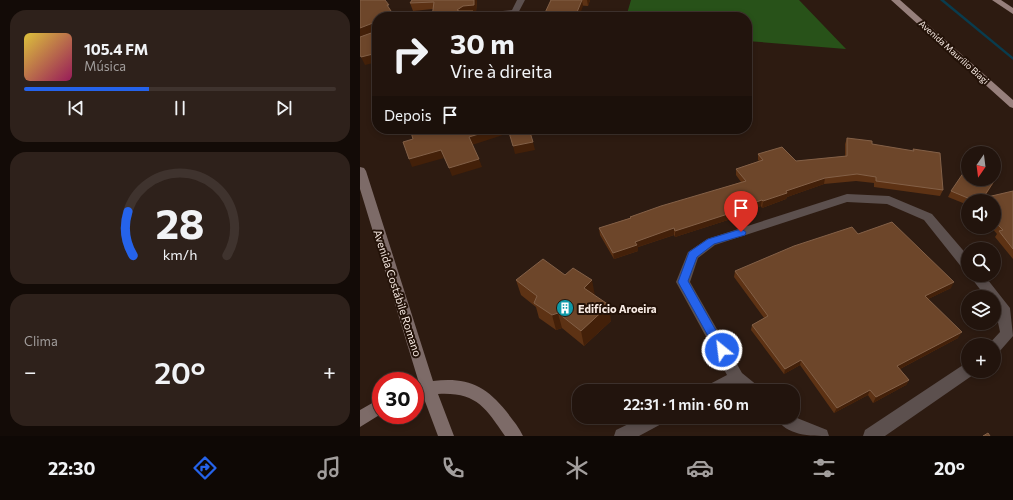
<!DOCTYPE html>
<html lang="pt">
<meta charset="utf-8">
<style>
body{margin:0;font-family:Commissioner,sans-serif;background:#2e211b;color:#f1f3f6;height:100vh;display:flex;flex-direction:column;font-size:15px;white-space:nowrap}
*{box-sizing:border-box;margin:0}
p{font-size:13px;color:#a29e9d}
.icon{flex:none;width:22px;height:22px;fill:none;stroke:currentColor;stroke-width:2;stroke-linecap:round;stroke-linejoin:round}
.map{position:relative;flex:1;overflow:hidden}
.drawer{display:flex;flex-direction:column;gap:10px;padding:10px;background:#130b07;width:360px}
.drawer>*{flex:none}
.hud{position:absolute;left:12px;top:12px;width:380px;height:122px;border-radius:16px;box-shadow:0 2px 6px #0003,0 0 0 1px #3f332e;background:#22140d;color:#f1f3f6;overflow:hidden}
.needle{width:26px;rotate:194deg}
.buttons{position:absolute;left:601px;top:146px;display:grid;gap:8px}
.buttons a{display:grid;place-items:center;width:40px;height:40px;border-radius:50%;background:#22140d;box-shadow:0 2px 6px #0003,0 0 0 1px #3f332e;font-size:20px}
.speed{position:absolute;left:12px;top:372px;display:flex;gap:8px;font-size:20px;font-weight:700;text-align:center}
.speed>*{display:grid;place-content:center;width:52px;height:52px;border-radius:50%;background:#22140d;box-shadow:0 2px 6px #0003,0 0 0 1px #3f332e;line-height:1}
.speed .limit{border:6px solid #d22;background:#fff;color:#111}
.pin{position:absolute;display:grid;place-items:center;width:34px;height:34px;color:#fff;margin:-41px -17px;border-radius:50% 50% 50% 0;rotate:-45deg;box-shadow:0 0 4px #0007}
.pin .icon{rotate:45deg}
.me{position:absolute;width:44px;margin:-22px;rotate:331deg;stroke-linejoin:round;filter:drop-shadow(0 0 3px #0008)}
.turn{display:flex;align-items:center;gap:14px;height:84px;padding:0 12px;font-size:18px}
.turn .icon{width:52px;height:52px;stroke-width:2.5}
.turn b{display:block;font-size:28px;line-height:34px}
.then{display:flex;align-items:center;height:38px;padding:0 12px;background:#0003;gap:8px;font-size:15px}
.big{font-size:30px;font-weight:600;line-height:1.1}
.drawer .tile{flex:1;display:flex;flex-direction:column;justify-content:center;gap:6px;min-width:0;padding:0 14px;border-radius:16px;background:#2e211b}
.drawer .dial{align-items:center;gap:0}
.dial svg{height:104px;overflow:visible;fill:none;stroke:#3f332e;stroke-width:7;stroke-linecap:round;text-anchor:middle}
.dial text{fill:#f1f3f6;stroke:none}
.song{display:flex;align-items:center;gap:12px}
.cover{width:48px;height:48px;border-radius:6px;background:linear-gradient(135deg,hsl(50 70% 55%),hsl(330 70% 35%))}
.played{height:4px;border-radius:2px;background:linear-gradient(90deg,#2563eb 40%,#3f332e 40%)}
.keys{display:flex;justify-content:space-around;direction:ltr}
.heat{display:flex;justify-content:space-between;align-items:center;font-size:22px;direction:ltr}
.trip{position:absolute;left:212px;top:384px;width:228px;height:40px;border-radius:16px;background:#22140d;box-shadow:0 2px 6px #0003,0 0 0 1px #3f332e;font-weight:600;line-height:40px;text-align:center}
.tabs{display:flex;height:64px;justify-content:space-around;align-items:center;background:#0e0805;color:#a29e9d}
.tabs .icon{width:28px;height:28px}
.tabs .on{color:#2563eb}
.tabs b{font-size:18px;color:#f1f3f6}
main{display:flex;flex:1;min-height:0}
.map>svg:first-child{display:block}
.forest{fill:#285219}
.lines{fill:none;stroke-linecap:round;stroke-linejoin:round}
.stream{fill:#093c4e;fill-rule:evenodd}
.minor{fill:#5c504e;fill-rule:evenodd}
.secondary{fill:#7d6b68;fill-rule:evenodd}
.primary{fill:#97807c;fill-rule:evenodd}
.wall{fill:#5d3214}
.shaded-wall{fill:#432009}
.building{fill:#6d462a;stroke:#836047}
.route{fill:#2563eb;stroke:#184099}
.labels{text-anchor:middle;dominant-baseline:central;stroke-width:4;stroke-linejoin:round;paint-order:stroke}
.far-street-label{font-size:9px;fill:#f8ebe4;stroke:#231208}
.street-label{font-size:11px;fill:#f8ebe4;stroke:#231208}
.poi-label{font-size:11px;font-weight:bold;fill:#f8ebe4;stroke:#231208;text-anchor:start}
</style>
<main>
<section class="drawer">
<div class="tile">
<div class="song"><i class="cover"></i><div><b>105.4 FM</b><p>Música</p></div></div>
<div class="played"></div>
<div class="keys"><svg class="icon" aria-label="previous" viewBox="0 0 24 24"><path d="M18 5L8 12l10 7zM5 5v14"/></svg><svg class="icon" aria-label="pause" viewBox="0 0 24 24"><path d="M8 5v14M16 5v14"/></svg><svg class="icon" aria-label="next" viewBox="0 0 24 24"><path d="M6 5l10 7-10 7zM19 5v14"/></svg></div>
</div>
<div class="tile dial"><svg viewBox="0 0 100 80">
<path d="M14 69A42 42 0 1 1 86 69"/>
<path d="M14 69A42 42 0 0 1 10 35" stroke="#2563eb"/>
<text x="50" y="56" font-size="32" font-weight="700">28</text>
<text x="50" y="72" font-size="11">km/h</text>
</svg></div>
<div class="tile"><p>Clima</p>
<div class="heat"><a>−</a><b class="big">20°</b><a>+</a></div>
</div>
</section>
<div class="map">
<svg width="653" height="436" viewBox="0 0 653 436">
<rect width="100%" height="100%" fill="#2d1b11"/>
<path class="forest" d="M271 0H439L486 49 387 41V17H266Z"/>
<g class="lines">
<path class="stream" d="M580 0H584L653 57V60Z"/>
<path class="minor" d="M157 0H165L156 17H148L149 15 128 17H101L105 15 152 10Z
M487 194 529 196 572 214 608 256V270L603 269 564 220 527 204 487 202 355 245 338 258 330 282 382 373 398 386 401 391H381L376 386 366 391H343L346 386 367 375 316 282 328 252 347 239Z
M609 275H624L650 308 653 336 639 352 634 353V345H628L640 332C638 320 634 309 634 297H626Z
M608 363V371H615L613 375 525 436H503L505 430 603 365Z
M433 414 437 418 467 430 469 436C451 436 425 436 416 417H433Z
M283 417H307L305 422 279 436H254L256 430Z"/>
<path class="secondary" d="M0 167 4 168 6 171 73 381C106 377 125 385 146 411 152 419 159 427 163 436H145C125 407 116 392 78 394L94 436H78L63 396 55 398V384L59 383 0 189Z
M21 398V414L0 427V410Z"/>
<path class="primary" d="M531 0H540L653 100V108L650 107Z
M632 0H641L653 8V14Z"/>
</g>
<path class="wall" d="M52 0H117L116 12 73 9 53 11 50 3Z
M190 0H230L228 6 190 3Z
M487 138 512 144 553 151V149L583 190 580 196 514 187V183L496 181 464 184 427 197 426 199 402 208 401 206 371 217V219L315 237 314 235 278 247V251L254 259 240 235 239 228 270 218V217L381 182 376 175V169L399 161 398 160V154L436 161 485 156V144Z
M640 172 624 198 653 191V259L635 237 637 234 631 227H634V201H608V205L588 197 591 191Z
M498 234 591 288 568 299 598 338 540 369 549 380 546 385 513 403 508 395 474 413 440 365 424 374 391 330 392 325 404 318 374 277 375 271Z
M156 280 235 296 251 321 224 346 202 328 196 330 179 318 176 307 161 295Z"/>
<path class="shaded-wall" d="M114 0H117L116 12 114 13 115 17H100L97 10Z
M222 0 223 6 219 17H215Z
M227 0H230L228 6Z
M13 23 16 31 0 37V28Z
M17 53V62L5 65 1 57Z
M135 129H148L149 133 112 145 109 137Z
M168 129H201L170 136Z
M219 129H235L220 133Z
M173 142 175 150 155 154 153 146Z
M81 150 84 158 52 167 49 159Z
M119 159 122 167 92 176 89 168Z
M640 172 637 178 622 201 623 198Z
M465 178 464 184 427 197 426 199 402 208 403 201 426 191Z
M402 200 401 206 371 217V219L315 237V231Z
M314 228V235L278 247V251L254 259 253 253 275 242Z
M232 280 235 296 224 288Z
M594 282 591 288 562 302 565 296Z
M249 305 251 321 224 346 221 331Z
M198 313 202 328 196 330 192 315Z
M602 332 598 338 534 372 537 366Z
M441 360 440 365 424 374 425 369Z
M549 380 546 385 513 403 516 397Z
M510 390 508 395 474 413 477 408Z"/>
<path class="building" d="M0 0H25L29 5H27L35 17H17V53L1 57 0 55V37L14 32 15 25 13 23 0 28Z
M52 0H114V5L103 6 97 10 99 11H113V17H72L74 2 50 3Z
M191 0H222L215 17H183Z
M50 129H135L109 137 119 159 89 168 81 150 49 159 43 142 53 139Z
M148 129H169L173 142 153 146Z
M487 138 512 141V144L554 151 553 149 580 153 583 190 516 181V177L497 174 465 178 426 191 427 193 403 201 402 200 370 211 371 213 315 231 314 228 275 242 277 245 253 253 239 228 271 218 270 217 301 206 386 181 376 169 403 160 398 154 422 147 436 161 487 156Z
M608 166V179H634V170L640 172 623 198 653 191V249L639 231 643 230 634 221V201H615L591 191Z
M532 222 594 282 565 296 602 332 537 366 549 380 516 397 510 390 477 408 441 360 425 369 392 325 408 316 375 271 434 246 492 227 498 234Z
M183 259 205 275 213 268 232 280 224 288 249 305 221 331 198 313 192 315 174 303 177 296 156 280Z
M628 433 630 436H623Z"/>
<path class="route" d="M381 229 386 232 385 235 354 244 337 257 328 281 367 350 366 354 362 355 358 354 318 282 329 252 348 239Z"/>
<defs>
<g id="building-disc" transform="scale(0.9)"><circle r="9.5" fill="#0f9aa8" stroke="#231208"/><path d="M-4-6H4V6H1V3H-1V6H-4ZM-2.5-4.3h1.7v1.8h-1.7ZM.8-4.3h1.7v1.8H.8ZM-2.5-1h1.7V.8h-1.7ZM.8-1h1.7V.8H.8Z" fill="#fff"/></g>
</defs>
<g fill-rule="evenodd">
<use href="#building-disc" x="205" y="308"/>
</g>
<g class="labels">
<g class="far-street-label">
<text transform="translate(594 52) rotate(42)">Avenida Maurílio Biagi</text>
</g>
<g class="street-label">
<text transform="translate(38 293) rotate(72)">Avenida Costábile Romano</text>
</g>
<g class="poi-label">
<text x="218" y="308">Edifício Aroeira</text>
</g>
</g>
</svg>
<div class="buttons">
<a><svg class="needle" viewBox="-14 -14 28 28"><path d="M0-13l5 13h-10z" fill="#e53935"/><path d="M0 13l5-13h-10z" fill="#a29e9d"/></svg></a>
<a><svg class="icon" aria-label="sound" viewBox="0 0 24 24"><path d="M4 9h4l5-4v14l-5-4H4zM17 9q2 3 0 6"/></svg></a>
<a><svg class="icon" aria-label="search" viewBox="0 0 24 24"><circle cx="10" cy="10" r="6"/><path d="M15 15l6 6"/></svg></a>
<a><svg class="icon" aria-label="layers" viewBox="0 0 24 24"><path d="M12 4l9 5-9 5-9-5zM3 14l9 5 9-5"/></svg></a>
<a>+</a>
</div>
<div class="speed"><div class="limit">30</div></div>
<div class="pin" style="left:381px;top:232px;background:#d93025"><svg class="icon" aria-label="arrive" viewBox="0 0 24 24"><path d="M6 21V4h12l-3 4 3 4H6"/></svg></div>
<svg class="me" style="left:362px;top:350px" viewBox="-20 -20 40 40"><circle r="17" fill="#2563eb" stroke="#fff" stroke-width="3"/><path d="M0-11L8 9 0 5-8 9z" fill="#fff"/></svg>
<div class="trip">22:31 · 1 min · 60 m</div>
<div class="hud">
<div class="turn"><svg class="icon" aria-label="right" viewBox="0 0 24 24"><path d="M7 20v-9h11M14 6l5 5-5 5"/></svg><div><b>30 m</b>Vire à direita</div></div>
<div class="then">Depois<svg class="icon" aria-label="arrive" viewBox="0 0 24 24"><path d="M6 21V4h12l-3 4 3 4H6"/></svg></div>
</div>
</div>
</main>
<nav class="tabs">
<b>22:30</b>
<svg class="icon on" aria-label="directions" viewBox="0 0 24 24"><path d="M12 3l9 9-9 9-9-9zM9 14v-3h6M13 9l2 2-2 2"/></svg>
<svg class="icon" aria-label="music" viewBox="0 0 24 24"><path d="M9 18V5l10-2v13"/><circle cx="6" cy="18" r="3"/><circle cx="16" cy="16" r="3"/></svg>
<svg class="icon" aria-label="phone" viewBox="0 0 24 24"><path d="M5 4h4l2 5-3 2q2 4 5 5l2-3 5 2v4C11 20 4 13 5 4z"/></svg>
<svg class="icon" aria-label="climate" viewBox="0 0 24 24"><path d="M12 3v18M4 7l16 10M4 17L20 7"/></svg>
<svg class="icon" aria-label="car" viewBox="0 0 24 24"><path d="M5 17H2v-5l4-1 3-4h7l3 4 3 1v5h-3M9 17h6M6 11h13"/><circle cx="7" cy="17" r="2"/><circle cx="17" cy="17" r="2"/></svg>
<svg class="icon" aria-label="filters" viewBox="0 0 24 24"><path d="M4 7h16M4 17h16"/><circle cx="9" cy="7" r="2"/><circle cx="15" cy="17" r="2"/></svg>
<b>20°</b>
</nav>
